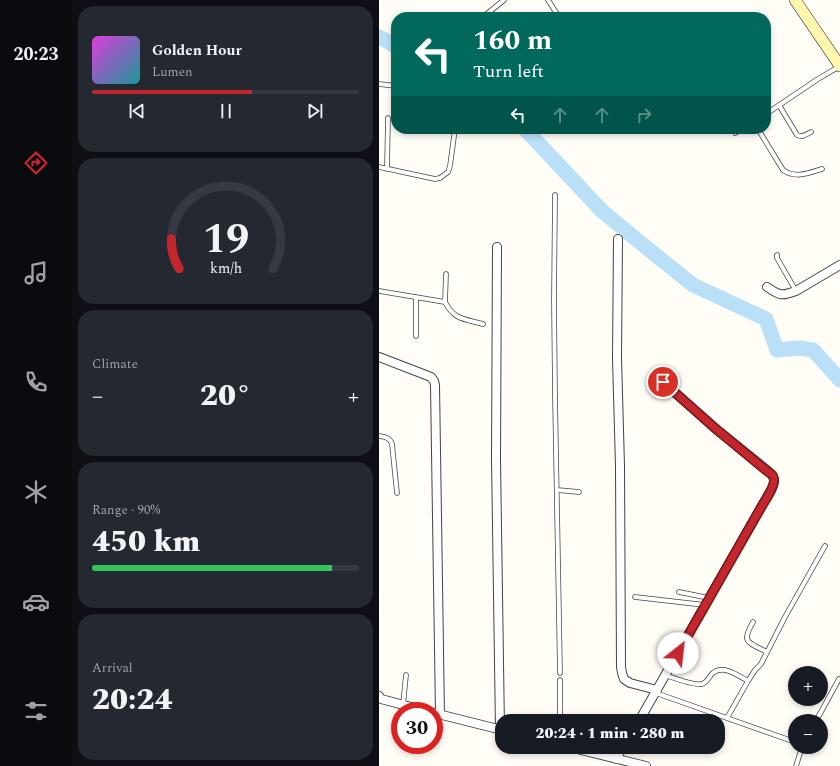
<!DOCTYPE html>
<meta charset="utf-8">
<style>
body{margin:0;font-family:Spectral,serif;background:#242831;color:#f1f3f6;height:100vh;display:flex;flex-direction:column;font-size:15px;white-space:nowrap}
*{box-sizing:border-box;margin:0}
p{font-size:13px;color:#9ea1a6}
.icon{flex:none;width:22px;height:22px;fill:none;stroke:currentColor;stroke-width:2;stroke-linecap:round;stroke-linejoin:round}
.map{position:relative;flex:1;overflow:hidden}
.drawer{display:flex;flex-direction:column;gap:6px;padding:6px;background:#0d0f14;width:307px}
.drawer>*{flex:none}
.top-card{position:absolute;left:12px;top:12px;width:380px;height:122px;border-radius:16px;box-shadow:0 2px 6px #0003;background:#00695c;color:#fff;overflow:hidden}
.tools{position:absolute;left:409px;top:666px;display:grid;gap:8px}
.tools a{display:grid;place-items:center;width:40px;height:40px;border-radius:50%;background:#171b24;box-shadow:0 2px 6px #0003;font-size:20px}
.speed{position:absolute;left:12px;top:702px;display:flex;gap:8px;font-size:20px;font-weight:700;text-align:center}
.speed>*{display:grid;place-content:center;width:52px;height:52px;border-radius:50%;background:#171b24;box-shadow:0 2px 6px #0003;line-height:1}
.speed .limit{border:6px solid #d22;background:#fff;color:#111}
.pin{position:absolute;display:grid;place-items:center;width:34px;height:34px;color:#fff;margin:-17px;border:2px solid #fff;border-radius:50%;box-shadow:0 1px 4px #0007}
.me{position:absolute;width:44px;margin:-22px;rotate:29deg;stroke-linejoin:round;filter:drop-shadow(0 0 3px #0008)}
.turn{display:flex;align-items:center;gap:14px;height:84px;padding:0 16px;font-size:18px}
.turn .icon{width:52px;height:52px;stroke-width:2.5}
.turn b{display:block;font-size:28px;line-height:34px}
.lanes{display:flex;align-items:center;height:38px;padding:0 16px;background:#0003;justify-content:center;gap:20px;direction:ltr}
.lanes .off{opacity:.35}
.big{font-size:30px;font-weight:800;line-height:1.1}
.drawer .tile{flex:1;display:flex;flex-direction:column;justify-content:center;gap:6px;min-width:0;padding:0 14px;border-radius:16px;background:#242831}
.drawer .dial{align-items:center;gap:0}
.dial svg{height:104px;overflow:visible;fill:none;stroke:#363941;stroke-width:7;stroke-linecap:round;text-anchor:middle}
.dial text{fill:#f1f3f6;stroke:none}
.song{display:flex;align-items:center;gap:12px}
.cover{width:48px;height:48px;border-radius:6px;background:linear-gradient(135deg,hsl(300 70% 55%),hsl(180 70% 35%))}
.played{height:4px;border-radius:2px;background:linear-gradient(90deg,#c4262e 60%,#363941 60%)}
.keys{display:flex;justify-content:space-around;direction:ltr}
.heat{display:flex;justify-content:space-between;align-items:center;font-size:22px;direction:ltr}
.charge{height:6px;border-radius:3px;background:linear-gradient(90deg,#34c759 90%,#363941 0)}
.trip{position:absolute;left:116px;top:714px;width:230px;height:40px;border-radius:16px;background:#171b24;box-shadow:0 2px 6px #0003;font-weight:800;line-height:40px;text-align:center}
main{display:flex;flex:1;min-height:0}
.menu{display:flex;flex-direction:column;width:72px;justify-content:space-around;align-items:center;background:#090b0e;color:#9ea1a6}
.menu .icon{width:28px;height:28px}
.menu .selected{color:#c4262e}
.menu b{font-size:18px;color:#f1f3f6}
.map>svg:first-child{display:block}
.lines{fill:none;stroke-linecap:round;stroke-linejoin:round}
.river{stroke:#b9e0f7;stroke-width:15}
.lane-casing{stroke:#444;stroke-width:5.5}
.street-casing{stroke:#444;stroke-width:10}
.secondary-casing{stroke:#333;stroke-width:12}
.lane{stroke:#fff;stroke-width:4}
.street{stroke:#fff;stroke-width:8}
.secondary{stroke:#fff6b0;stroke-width:11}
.route-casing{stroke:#7f191e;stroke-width:10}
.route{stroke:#c4262e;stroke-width:7}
</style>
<main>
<nav class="menu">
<b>20:23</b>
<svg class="icon selected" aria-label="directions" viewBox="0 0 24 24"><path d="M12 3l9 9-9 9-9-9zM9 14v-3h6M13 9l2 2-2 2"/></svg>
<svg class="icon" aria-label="music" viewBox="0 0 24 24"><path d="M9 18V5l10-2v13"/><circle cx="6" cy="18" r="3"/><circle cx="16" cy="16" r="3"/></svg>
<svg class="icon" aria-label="phone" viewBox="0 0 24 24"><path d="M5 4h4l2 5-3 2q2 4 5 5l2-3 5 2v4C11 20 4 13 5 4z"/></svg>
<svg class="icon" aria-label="climate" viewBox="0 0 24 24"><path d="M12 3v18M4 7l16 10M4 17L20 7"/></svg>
<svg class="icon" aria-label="car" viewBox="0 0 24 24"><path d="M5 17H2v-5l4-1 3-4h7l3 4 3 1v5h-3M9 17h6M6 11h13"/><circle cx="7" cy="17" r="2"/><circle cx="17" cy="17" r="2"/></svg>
<svg class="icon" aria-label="filters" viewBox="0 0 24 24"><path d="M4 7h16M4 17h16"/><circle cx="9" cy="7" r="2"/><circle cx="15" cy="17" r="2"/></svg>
</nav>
<section class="drawer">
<div class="tile">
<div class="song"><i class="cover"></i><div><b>Golden Hour</b><p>Lumen</p></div></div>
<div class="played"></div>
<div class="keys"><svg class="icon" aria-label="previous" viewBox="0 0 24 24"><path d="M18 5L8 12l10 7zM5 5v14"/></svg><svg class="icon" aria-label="pause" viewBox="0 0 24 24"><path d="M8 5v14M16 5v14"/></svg><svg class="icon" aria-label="next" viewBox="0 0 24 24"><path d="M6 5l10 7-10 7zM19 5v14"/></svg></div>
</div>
<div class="tile dial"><svg viewBox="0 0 100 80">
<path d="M14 69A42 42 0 1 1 86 69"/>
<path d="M14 69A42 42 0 0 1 8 46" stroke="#c4262e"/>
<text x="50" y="56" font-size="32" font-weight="700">19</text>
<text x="50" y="72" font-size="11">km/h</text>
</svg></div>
<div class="tile"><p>Climate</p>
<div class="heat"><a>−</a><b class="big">20°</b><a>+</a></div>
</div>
<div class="tile"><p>Range · 90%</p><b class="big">450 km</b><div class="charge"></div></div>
<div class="tile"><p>Arrival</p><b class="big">20:24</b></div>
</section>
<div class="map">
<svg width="461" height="766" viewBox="0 0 461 766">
<rect width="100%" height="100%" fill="#fffdf5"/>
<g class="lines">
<path class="river" d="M0 37 17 46
M146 129 223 211 263 244 314 285 387 319 398 350 421 348 434 350 461 380"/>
<g class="lane-casing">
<path id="lane" d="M169 0 180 17
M104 17 125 0
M0 84 17 86
M400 105 418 135C423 138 428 134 432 132
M387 114 439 79 461 66
M379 129 404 170C417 179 430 173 443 169
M356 133 363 129
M0 167 56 179 61 178 69 172 71 166 76 129
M8 169 9 118
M176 195 175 300 176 396 181 673
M398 255V258L417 291
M0 291 66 302C75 320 86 319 104 324
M37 297V336
M66 302 67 274
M0 436C7 437 11 438 13 444L18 493
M178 490 200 492
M300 592 330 598
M256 597 326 605
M374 622C372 626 368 632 368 637 367 644 383 649 388 652
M286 675C295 678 316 686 323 684 329 682 330 676 334 673 344 664 360 676 369 681
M277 693 416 742
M24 705 27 675
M348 718 369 681 376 670 382 664 406 617 446 546
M181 721V680
M437 721 460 679
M417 766 423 747"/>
</g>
<g class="street-casing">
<path id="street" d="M239 239 238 358 241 466 242 667 243 673 245 679 251 683 278 690
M118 247 117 459 121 729
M388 287C401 296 403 296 417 291L461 265
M0 357 52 377 55 381 56 385 61 715
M0 696 2 699 6 700 47 711
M55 713 123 730
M260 721 392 490C396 482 397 478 389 471L337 429 284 382
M190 747 267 766
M237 759 244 747"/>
</g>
<g class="secondary-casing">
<path id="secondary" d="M416 0 461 66"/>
</g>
<use href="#lane" class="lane"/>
<use href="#street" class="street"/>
<use href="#secondary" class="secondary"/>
</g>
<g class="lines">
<g class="route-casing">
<path id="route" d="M284 382 337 429 389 472C391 473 393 474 394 476 398 483 388 498 384 504L299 653"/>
</g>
<use href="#route" class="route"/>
</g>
</svg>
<div class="tools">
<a>+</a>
<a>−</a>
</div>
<div class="speed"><div class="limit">30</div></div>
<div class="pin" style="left:284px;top:382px;background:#d93025"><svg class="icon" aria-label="arrive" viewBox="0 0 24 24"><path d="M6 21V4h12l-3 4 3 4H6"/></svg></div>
<svg class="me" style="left:299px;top:653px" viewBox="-20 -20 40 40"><circle r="19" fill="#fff"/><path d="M0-13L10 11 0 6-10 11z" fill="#c4262e"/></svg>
<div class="trip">20:24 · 1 min · 280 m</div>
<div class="top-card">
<div class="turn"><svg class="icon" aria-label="left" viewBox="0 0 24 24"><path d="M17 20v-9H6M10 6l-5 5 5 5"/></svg><div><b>160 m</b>Turn left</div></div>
<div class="lanes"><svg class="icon" aria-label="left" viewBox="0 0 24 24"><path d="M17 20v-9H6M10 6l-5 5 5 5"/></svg><svg class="icon off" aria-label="ahead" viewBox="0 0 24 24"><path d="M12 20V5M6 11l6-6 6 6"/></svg><svg class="icon off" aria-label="ahead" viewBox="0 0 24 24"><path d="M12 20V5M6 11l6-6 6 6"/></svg><svg class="icon off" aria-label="right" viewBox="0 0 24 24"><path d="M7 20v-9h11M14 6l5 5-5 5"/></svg></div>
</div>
</div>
</main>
